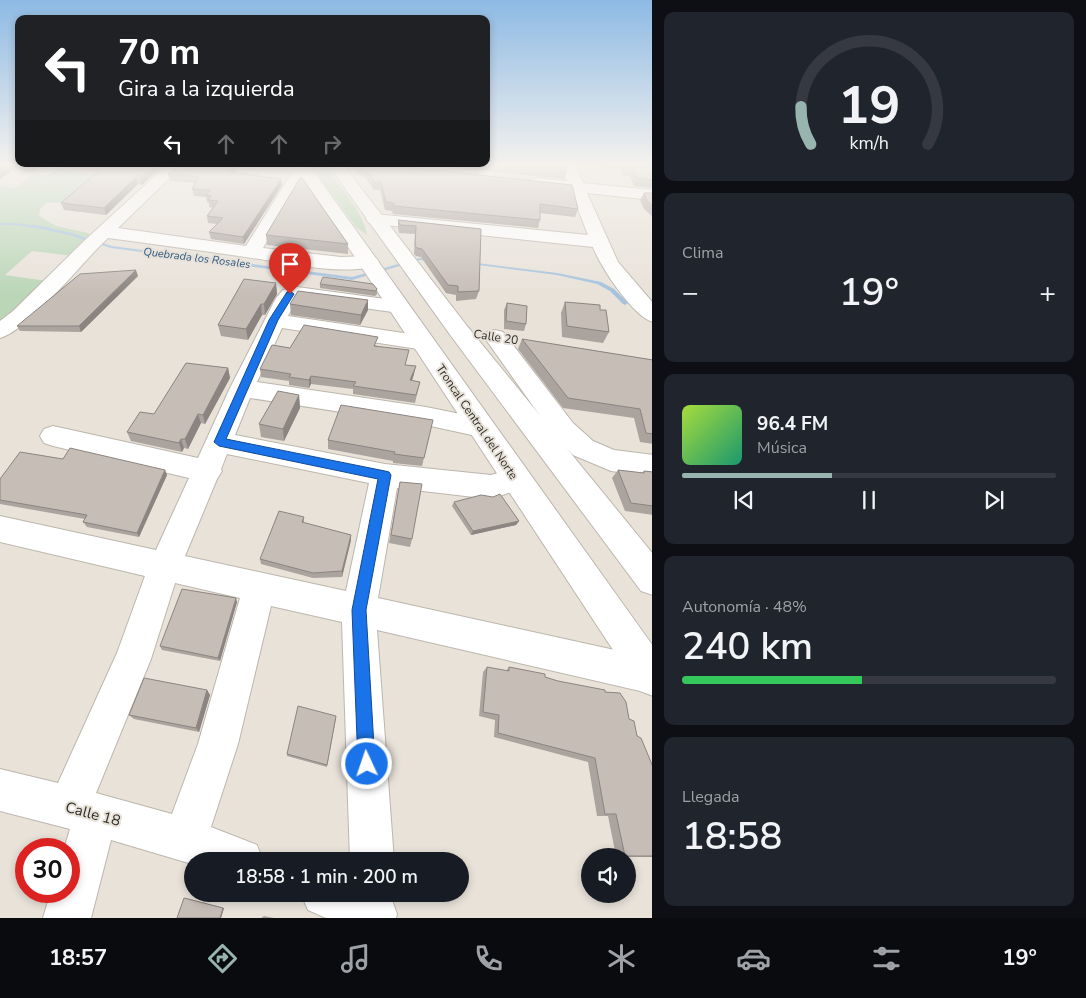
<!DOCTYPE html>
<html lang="es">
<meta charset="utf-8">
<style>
body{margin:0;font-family:"Nunito Sans",sans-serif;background:#20242c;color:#f1f3f6;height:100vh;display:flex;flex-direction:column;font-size:19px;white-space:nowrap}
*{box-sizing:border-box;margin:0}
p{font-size:16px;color:#9ea1a6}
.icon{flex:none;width:28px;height:28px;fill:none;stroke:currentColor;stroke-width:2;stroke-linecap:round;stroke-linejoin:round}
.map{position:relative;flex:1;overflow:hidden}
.panel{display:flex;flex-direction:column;gap:12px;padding:12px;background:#0d0f14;width:434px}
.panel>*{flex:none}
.hud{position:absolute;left:15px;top:15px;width:475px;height:152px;border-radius:10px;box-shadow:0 2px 8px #0003;background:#202124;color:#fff;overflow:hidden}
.buttons{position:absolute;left:581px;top:848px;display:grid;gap:10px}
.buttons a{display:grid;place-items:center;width:55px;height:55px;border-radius:50%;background:#171b24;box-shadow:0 2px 8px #0003;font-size:25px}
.speed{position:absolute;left:15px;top:838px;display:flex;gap:10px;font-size:25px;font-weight:700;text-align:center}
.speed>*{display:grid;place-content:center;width:65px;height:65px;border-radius:50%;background:#171b24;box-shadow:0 2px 8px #0003;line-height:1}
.speed .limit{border:8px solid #d22;background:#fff;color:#111}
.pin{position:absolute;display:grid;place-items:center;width:42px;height:42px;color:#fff;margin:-51px -21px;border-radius:50% 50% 50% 0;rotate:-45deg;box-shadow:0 0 5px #0007}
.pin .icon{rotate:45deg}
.me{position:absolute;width:55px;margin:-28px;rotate:357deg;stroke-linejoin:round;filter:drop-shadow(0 0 4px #0008)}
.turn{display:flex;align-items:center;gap:18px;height:105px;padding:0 20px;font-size:22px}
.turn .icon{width:65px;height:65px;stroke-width:2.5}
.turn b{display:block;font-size:35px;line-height:42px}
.lanes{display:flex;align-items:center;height:48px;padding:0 20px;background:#0003;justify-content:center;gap:25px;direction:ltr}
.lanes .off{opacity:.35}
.big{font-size:38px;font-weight:600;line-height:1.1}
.panel .card{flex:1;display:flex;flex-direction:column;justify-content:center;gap:8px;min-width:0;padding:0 18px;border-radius:10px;background:#20242c}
.panel .dial{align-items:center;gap:0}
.dial svg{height:130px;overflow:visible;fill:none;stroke:#363941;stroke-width:7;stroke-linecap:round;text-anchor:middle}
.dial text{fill:#f1f3f6;stroke:none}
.song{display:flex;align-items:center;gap:15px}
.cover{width:60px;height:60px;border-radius:8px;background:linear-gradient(135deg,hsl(80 70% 55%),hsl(160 70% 35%))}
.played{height:5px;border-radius:2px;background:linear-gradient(90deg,#97b4ae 40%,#363941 40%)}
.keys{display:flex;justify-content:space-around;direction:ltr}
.heat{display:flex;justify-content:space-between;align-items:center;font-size:28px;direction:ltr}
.charge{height:8px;border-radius:4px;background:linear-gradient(90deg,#34c759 48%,#363941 0)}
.trip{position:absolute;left:184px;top:852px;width:285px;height:50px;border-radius:25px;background:#171b24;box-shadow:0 2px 8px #0003;font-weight:600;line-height:50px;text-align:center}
.dock{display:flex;height:80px;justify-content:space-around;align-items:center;background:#090b0e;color:#9ea1a6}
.dock .icon{width:35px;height:35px}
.dock .active{color:#97b4ae}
.dock b{font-size:22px;color:#f1f3f6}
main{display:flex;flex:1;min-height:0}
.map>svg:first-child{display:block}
.green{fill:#bad6b7}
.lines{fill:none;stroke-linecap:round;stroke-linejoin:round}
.stream{fill:#a4c2de;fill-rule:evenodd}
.minor-casing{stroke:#bcb6ad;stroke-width:2}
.highway-casing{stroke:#bcb6ad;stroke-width:2}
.minor{fill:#fff;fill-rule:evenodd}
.highway{fill:#fff;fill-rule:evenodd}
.wall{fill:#aba39d}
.shaded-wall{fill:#8b8480}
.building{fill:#c7bdb7;stroke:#8b8480}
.route{fill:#1a73e8;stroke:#114b97}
.labels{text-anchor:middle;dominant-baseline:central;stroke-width:4;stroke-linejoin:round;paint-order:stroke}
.far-water-label{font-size:11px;font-style:italic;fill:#2b5980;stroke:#e8e2d9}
.street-label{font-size:12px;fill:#302e2a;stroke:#e8e2d9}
.near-street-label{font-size:15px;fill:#302e2a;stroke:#e8e2d9}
</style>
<main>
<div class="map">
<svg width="653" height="918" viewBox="0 0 653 918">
<rect width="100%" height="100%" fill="#e8e2d9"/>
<path class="green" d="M324 166C339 187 363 210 367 235L356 227 312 167Z
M58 169 101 174 63 203 47 202 40 209 39 216 56 226 88 233 93 237 74 256 32 251 5 275 47 281 0 323V186L15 188 35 173 50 174Z"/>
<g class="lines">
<path class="stream" d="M0 223H14L42 226 72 233 112 246 352 277 420 258 431 259 433 260 431 261 420 260 352 280 111 248 69 235 42 229 14 225H0Z
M469 262 557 273 601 282 614 289 628 303 625 305 623 304 610 291 597 284 557 275 471 264H469Z"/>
<g class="minor-casing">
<path id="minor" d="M43 166H60C55 174 48 177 40 175L37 172Z
M166 166H182L118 228 246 246 296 166H310L263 248 341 257 369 256 376 258 379 262 376 266C341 275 300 265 265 260 213 252 160 245 108 238 83 261 29 330 0 338V321L13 311 84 241Z
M479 166H493L494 178 491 181H481L478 178Z
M561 166H576L583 183 653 190V200L587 193 618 262 653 303V322C633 317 600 266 593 247L375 224 369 223 366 219 369 215 375 214 588 235 571 191 536 188 530 186 528 183 530 180 536 178 567 181Z
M297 287 400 301 407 303 410 307 407 311 400 313 297 299 288 316 424 336 432 338 435 343 432 348 424 350 282 328 257 382 426 407 490 420 494 427 490 434 481 437 426 425 250 398 235 435 385 464 491 475 516 468 526 471 530 479 526 487 491 499 397 488 378 598 651 658 653 694 377 630 394 861H350L342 622 271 606 238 744 211 827 257 845 263 861H192V864L111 840 91 918H43L51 891H69V849H64L70 829 0 811V769L58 783 117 653 145 576 0 542V516L156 550 189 478 53 446 44 443 40 436 44 429 53 426 198 458 230 388 276 298 283 290ZM227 454 369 483 346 591 185 556 217 479 222 471 221 469ZM175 583 240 598 198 744 172 814 96 793 151 659Z
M495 330 503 332 573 423 593 441 614 450 653 455V477L611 471 573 455 555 437 484 337 487 332Z
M301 894H382L391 897 397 914 396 918H326L308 910Z"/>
</g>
<g class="highway-casing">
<path id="highway" d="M295 166H310L653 646V696L640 691Z
M329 166H344L467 326 653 554V595L641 591 451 336Z"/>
</g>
<use href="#minor" class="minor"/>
<use href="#highway" class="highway"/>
</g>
<path class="wall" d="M0 166H40L33 172Z
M61 166H163L142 185 138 184 106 215 64 210 61 203 97 172 61 167Z
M176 166H240L235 173 281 179 282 185 244 244 211 239 209 232 217 224 208 223 207 216 213 208 209 207V203L207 202 206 197 194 196 192 189 195 183 170 181 168 174Z
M353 166H396L578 209 575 217 540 213V220L538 228 393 214 392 211 385 210 380 190H374L366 178 357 173Z
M443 166H565L567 171 564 179Z
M603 166H653V188L634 186 630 176H623L621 169 604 168Z
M644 193H653V217L644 209 640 200Z
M398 220 481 229 479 291 476 299 456 301V295L446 293 421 257 416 256 414 254 415 234 399 233 398 228Z
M266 235 348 244V254L267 245Z
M138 276 81 332 20 331 17 326Z
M276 283 277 294 265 315H262L248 340 221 336 218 325Z
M320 284 377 289V294L375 296 320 288Z
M368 300V310L360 325 291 315 290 304Z
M565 302 600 310 609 332 603 343 562 337 561 313Z
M507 303 526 324 524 331 504 329V310Z
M522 339 653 360V444L640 442 634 418 563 408 518 349Z
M377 345 376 346 406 365 414 374 412 381 420 382 415 403 353 394V389L311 384 309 388 289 385V381L261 377 260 369 290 348Z
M228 368 230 378 205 424 201 423 188 449 184 448 182 452 131 441 127 432 154 414Z
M299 395 300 408 284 441 261 437 259 424Z
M433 420 422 466 393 463V461L328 449V440Z
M63 459 165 470 167 475 139 537 87 527 83 522 85 519 0 504V479Z
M618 470 642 473 644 471 653 472V515L625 511 612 478Z
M400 482 412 539 410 547 389 543Z
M454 502 519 521 516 525 471 535 452 506Z
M304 517V523L351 535V540L342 577 313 578 261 564 260 559Z
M237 602 220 661 162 650 160 646Z
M487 667 506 671 509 667 558 681 605 692 629 719 653 767V857H628V856H616L608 816H597L588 762 494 737 495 720 479 716 483 672Z
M207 690 210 695 199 732 134 719 129 715Z
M336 718 327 767 287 756V754Z
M184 898H186L224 908 221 918H177Z
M264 916 274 918H261Z"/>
<path class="shaded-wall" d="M7 166H15L16 168 0 179V171Z
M30 166H40L33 172Z
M154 166H163L142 185 140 178Z
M234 166H240L230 179 229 172Z
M136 177 138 184 106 215 104 208Z
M281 179 282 185 244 244 243 237Z
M136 270 138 276 81 332 79 326Z
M276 283 277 294 265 315 264 304Z
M368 300V310L360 325 361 315Z
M261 304 262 315 248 340 246 329Z
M416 366 414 374 409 388 410 380Z
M228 368 230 378 205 424 203 415Z
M311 376V384L309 388V380Z
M299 395 300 408 284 441 283 429Z
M198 414 201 423 188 449 185 439Z
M181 439 184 448 182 452 179 443Z
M165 470 167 475 139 537 137 533Z
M519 521 516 525 471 535 473 531Z
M351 535V540L342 577V571Z
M236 598 237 602 220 661 218 658Z
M207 690 210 695 199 732 196 728Z
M223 908H224L221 918H220Z"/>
<path class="building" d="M0 166H7L0 171Z
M97 166H154L140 178 136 177 104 208 61 203 103 167Z
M176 166H234L229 172 281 179 243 237 209 232 223 218 207 216 218 201 208 200 211 196 206 195 210 190 192 189 199 177 168 174Z
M359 166H396L572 185 578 209 540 204V220L394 206 393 203 386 202 381 182H375L366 171Z
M518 166H565L567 171Z
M625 166H653V180L637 178 633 168H626Z
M300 178H302L348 244 266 235Z
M644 193H653V206L647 201Z
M398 220 481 229 479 291 458 292V286L448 285 422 249 417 248 415 246 416 226 400 225Z
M136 270 79 326H17L80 274Z
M323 277 373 284 377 289 376 291 320 284Z
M244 279 276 283 264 304H261L246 329 218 325Z
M298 291 368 300 361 315 290 304Z
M565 302 600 305V310H606L609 332 567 326Z
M507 303 527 306 526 324 506 321Z
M304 325 378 337 374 346 409 350 405 365 416 366 410 380 420 382 416 395 353 386 356 382 311 376 309 380 289 377 291 374 260 369 272 345 290 348Z
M522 339 653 360V434L646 433 640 409 568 398Z
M186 363 228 368 203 415 198 414 185 439H181L179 443 127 432 140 412 154 414Z
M278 391 299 395 283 429 259 424Z
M341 405 433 420 424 458 394 454 395 452 328 440Z
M70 448 165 470 137 533 83 522 87 515 0 500V479L20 452 63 459Z
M618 470 644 473V471L653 472V506L631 503Z
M400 482 422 484 412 539 391 535Z
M500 494 519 521 473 531 454 502 481 495 493 497Z
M279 511 304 517 302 522 351 535 342 571 313 573 260 559Z
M182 589 236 598 218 658 160 646Z
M487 667 509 671V667L545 674V677L558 681 605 690V692L620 693 626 702 629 719 634 721 637 736 641 738 653 767V856H625L616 814H605L595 758 498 733 499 715 483 712Z
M144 678 207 690 196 728 129 715Z
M298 706 336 716 327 765 287 754Z
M184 898 223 908 220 918H177Z"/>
<linearGradient id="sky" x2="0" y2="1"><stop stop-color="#8dbae4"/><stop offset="0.56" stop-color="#f5f2ee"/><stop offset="1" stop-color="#f5f2ee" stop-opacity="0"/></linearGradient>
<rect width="653" height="295" fill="url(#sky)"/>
<path class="route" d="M290 291 294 294 278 320 226 439 385 471 389 472 391 475 366 610 375 764 373 770 367 773 361 770 358 764 352 610 378 479 219 446 214 442 269 320 287 292Z"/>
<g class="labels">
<g class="far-water-label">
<text transform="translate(197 258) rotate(7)">Quebrada los Rosales</text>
</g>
<g class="street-label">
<text transform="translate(496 337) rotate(9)">Calle 20</text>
<text transform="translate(477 422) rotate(56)">Troncal Central del Norte</text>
</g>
<g class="near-street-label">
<text transform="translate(93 814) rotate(15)">Calle 18</text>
</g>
</g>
</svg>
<div class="buttons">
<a><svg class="icon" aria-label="sound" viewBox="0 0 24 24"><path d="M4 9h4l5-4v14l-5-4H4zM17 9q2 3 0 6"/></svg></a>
</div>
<div class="speed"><div class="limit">30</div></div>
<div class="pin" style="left:290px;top:294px;background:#d93025"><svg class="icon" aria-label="arrive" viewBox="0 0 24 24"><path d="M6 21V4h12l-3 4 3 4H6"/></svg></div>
<svg class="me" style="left:367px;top:764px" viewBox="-20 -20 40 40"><circle r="17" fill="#1a73e8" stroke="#fff" stroke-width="3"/><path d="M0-11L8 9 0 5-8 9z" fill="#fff"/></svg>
<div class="trip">18:58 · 1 min · 200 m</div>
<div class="hud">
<div class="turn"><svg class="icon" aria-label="left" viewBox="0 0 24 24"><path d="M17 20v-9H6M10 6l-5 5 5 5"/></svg><div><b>70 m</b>Gira a la izquierda</div></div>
<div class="lanes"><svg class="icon" aria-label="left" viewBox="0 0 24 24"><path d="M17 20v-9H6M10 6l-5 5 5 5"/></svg><svg class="icon off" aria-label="ahead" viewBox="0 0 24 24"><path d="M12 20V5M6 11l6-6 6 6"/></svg><svg class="icon off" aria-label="ahead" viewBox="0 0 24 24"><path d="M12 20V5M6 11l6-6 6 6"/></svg><svg class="icon off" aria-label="right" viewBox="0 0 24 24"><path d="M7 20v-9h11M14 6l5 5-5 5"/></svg></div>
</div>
</div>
<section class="panel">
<div class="card dial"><svg viewBox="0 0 100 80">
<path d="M14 69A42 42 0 1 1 86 69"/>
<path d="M14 69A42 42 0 0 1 8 46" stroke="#97b4ae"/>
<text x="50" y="56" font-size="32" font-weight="700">19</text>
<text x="50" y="72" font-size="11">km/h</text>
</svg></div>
<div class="card"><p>Clima</p>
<div class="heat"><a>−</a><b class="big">19°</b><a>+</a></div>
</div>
<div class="card">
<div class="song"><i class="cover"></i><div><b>96.4 FM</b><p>Música</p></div></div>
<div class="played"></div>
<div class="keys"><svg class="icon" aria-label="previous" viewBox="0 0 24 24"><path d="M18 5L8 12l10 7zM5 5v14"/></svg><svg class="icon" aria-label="pause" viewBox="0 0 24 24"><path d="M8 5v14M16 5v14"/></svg><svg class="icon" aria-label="next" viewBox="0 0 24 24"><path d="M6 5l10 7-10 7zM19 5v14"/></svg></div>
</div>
<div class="card"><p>Autonomía · 48%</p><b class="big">240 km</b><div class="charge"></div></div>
<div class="card"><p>Llegada</p><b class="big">18:58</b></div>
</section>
</main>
<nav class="dock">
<b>18:57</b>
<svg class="icon active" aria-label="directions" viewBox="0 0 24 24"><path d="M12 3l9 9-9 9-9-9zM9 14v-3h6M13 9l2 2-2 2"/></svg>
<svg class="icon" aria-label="music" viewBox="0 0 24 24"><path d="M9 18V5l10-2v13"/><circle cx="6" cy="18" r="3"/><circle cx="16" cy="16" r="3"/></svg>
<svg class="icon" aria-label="phone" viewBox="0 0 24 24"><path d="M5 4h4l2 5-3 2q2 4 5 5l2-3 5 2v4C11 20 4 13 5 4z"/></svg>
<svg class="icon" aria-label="climate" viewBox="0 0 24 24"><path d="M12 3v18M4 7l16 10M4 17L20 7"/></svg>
<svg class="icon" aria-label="car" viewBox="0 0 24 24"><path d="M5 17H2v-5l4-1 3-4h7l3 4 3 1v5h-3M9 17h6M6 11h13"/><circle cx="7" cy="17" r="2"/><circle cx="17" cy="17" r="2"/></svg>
<svg class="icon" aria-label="filters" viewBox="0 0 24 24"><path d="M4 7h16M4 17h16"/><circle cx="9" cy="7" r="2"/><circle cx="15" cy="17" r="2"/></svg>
<b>19°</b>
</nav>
